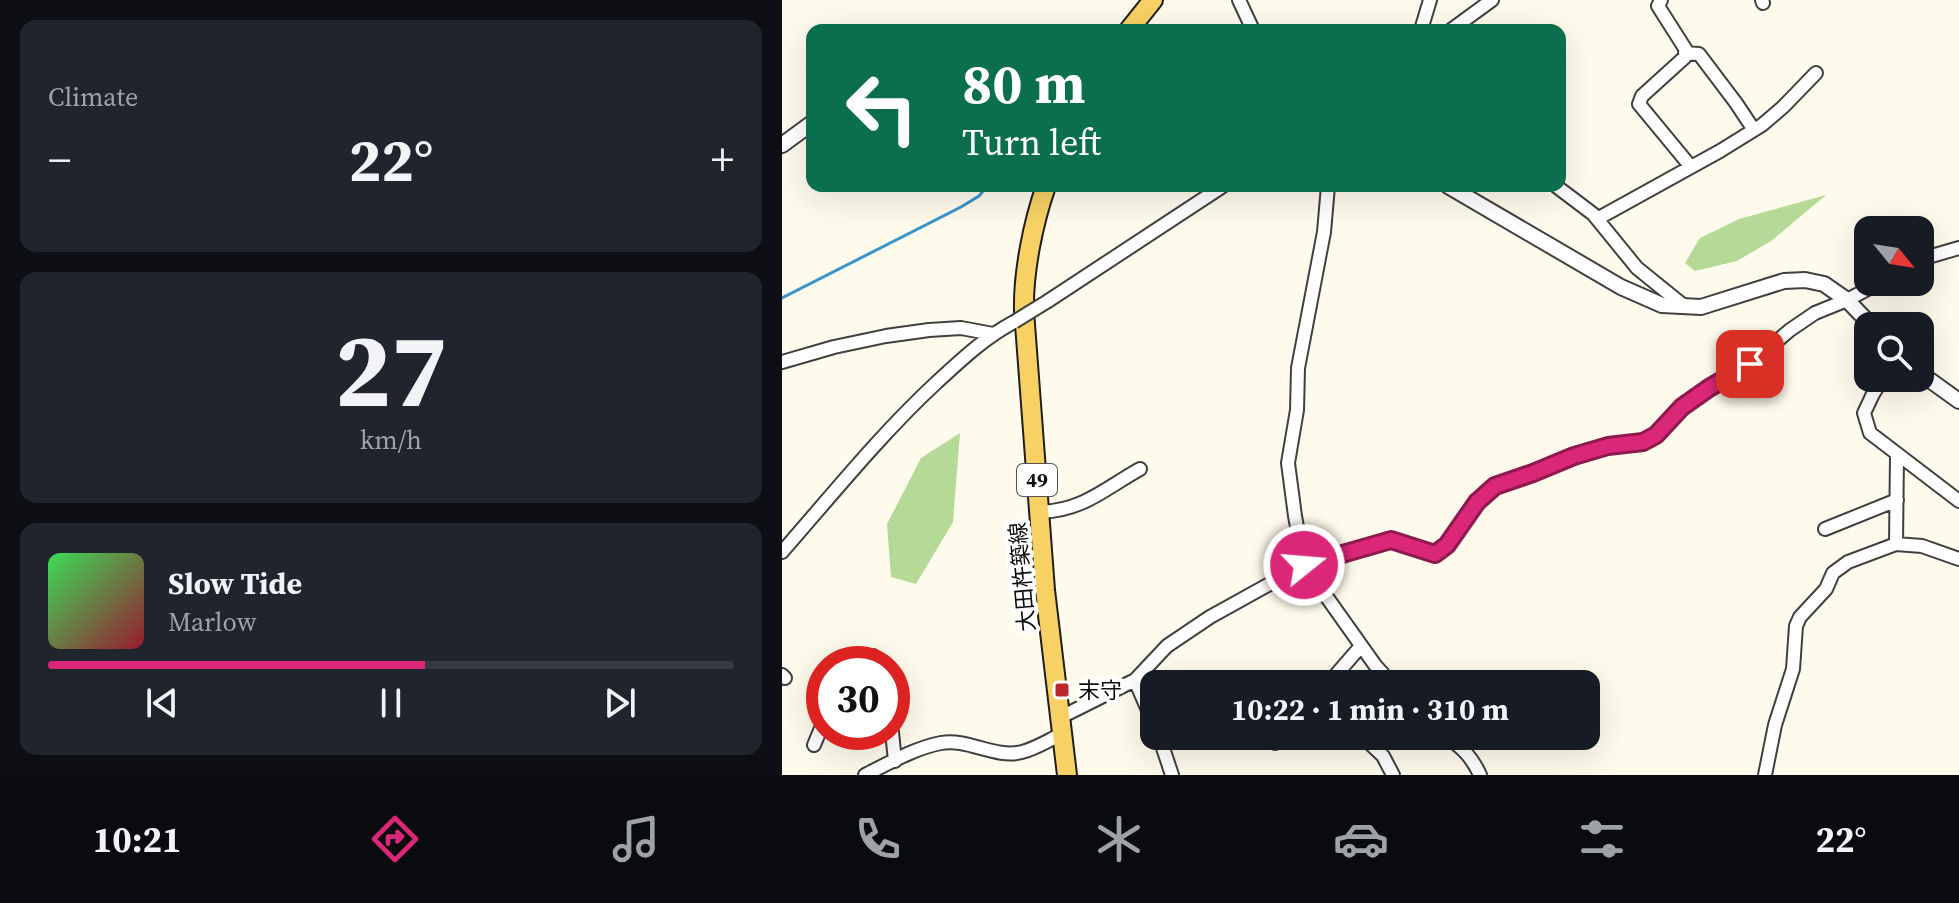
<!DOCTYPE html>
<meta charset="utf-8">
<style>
body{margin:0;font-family:"Source Serif 4","Noto Sans JP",serif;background:#20242c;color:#f1f3f6;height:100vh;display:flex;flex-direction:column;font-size:30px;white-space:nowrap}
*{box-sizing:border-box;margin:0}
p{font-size:26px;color:#9ea1a6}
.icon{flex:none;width:44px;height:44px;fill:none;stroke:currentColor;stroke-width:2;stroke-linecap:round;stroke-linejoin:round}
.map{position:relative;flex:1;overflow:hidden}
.drawer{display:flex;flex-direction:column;gap:20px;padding:20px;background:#0d0f14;width:782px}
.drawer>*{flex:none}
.banner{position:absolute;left:24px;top:24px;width:760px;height:168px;border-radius:16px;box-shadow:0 8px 32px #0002;background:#0b6e4f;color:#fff;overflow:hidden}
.needle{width:52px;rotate:120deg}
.buttons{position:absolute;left:1072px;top:216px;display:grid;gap:16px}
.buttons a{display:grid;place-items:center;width:80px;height:80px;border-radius:16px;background:#171b24;box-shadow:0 8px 32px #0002;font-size:40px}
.speed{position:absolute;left:24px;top:646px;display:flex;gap:16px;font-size:40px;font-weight:700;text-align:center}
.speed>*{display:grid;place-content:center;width:104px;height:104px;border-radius:50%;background:#171b24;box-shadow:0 8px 32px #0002;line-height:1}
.speed .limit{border:12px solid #d22;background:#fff;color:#111}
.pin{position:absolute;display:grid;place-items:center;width:68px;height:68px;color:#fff;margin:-34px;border-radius:16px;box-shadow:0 4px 12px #0006}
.me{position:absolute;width:88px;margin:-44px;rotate:73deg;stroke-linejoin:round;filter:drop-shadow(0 0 6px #0008)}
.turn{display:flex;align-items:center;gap:28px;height:168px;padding:0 24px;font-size:36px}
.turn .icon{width:104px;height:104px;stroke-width:2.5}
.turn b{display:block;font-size:56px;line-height:68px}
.big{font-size:60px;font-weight:700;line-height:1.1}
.drawer .tile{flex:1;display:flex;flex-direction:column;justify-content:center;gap:12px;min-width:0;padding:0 28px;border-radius:16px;background:#20242c}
.drawer .dial{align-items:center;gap:0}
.dial b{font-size:104px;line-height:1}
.song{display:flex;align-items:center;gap:24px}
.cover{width:96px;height:96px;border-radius:12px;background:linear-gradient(135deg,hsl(130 70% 55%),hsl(350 70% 35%))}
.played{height:8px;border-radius:4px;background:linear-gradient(90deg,#db2777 55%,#363941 55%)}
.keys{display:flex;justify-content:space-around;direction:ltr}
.heat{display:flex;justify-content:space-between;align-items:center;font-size:44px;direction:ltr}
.trip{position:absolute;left:358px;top:670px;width:460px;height:80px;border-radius:16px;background:#171b24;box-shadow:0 8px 32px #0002;font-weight:700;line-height:80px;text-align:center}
.menu{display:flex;height:128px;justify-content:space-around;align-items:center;background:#090b0e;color:#9ea1a6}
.menu .icon{width:56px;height:56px}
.menu .on{color:#db2777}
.menu b{font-size:36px;color:#f1f3f6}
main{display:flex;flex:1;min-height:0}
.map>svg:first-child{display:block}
.forest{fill:#b5d996}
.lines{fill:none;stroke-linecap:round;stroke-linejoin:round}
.stream{stroke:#3994cc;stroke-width:3}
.minor-casing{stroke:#404040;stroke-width:16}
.tertiary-casing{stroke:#404040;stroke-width:18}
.primary-casing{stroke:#1e1e1e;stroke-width:22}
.minor{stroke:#fff;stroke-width:12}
.tertiary{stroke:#fff;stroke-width:14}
.primary{stroke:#f7d164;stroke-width:18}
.minor-bridge-casing{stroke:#404040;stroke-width:16;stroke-linecap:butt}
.minor-bridge{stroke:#fff;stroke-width:12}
.route-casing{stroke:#8e194d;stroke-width:20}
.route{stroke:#db2777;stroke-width:14}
.poi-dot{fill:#bb262f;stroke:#fff;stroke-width:3}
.labels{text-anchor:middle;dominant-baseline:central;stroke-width:8;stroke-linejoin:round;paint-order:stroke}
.shield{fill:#fff;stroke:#565656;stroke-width:2}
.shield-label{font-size:20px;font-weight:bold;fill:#0d0d0d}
.street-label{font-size:22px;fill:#0d0d0d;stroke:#fff}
.poi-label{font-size:22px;fill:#0d0d0d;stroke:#fff;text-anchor:start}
</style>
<main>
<section class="drawer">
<div class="tile"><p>Climate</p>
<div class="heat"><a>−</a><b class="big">22°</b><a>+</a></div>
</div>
<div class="tile dial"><b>27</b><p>km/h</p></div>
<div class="tile">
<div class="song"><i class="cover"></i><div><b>Slow Tide</b><p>Marlow</p></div></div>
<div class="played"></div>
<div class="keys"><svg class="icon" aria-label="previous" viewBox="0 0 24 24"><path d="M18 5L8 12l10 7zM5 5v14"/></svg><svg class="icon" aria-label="pause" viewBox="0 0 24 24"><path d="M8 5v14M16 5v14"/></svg><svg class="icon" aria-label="next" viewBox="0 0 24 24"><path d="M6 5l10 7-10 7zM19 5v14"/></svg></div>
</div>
</section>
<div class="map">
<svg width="1177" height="775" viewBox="0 0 1177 775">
<rect width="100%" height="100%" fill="#fffbec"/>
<path class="forest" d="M1044 195 989 241 955 261 913 271 903 263 918 238 957 219Z
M178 433 171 522 134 584 109 577 105 524 139 458Z"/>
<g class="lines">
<path class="stream" d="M0 298 179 207 197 196 205 186"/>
<g class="minor-casing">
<path id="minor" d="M457 0 471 30
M879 0 876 6 904 50 903 57 860 96 857 104 909 167
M980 0 981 3
M639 30 648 0
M669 30 710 0
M903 53 917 54 954 103 972 130
M546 186 542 232 516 368 515 410 506 463 513 516 522 565 593 665 610 684
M774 186 811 214 855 268 902 306
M815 219 938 151 980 125 1001 107 1034 73
M1138 261 1146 257 1177 248
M266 301 441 186
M0 362 52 347 104 336 147 330 179 328 211 334
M1101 378 1091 394 1082 413 1088 433 1177 501
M259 512C302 510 322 489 358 469
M1043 529 1115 500
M1114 544 1115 455
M0 552C50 495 98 435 154 383 179 360 202 338 232 322
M73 664 79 658 91 656 99 664
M0 675 3 678
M353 680 372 724
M546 684 579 646
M279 719 283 715 353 680 385 646 428 617 522 565 585 546 609 540 653 554 665 545 695 502 713 486 751 473 792 456 826 446 861 442 874 435 900 407 927 388 968 364 1008 330 1033 313 1065 300 1099 282
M110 732 113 761
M377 736 390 775
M580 736 601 756 611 775
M663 736C680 747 690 757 698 775
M493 743 500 736
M32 745 42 721
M83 775C107 763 133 748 159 743 186 738 213 759 240 752 253 749 267 740 280 734
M983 775 993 725 1011 669 1014 626 1018 617 1044 589 1051 573 1066 562 1114 544 1140 546 1177 559"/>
</g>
<g class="tertiary-casing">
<path id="tertiary" d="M0 145 30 123
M666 186 839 287 880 305 919 307 1002 281 1023 280 1042 284 1065 300 1090 326
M1138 373 1177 401"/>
</g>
<g class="primary-casing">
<path id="primary" d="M347 30 371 0
M264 186C251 223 241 273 242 311L263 590 285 775"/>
</g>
<use href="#minor" class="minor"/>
<use href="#tertiary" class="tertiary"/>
<use href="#primary" class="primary"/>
<g class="minor-bridge-casing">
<path id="minor-bridge" d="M232 322 266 301"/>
</g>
<use href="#minor-bridge" class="minor-bridge"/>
</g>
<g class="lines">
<g class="route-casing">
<path id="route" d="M522 565 609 540 653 554 665 545 695 502 713 486 751 473 792 456 826 446 861 442 874 435 900 407 927 388 968 364"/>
</g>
<use href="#route" class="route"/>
</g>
<rect class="poi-dot" x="272" y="682" width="16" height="16" rx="4"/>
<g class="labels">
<rect class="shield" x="235" y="464" width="40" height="32" rx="6"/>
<g class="shield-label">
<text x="255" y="480">49</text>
</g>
<g class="street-label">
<text transform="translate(240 577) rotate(-95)">大田杵築線</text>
</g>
<g class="poi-label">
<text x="296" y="690">末守</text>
</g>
</g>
</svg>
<div class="buttons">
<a><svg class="needle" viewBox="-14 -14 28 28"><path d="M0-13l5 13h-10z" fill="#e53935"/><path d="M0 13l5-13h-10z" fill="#9ea1a6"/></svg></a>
<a><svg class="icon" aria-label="search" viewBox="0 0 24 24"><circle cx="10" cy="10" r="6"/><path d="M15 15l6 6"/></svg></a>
</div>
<div class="speed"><div class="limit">30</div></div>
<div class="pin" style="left:968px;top:364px;background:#d93025"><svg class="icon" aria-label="arrive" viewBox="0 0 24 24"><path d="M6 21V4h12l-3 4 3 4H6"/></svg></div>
<svg class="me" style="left:522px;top:565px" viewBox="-20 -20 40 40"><circle r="17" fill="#db2777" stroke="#fff" stroke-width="3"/><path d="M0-11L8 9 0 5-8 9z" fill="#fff"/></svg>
<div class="trip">10:22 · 1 min · 310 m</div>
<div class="banner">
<div class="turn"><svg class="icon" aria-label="left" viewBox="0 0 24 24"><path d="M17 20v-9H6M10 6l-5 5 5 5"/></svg><div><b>80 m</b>Turn left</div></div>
</div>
</div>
</main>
<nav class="menu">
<b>10:21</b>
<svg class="icon on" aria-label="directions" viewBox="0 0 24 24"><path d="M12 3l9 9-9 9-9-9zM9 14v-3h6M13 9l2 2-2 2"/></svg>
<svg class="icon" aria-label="music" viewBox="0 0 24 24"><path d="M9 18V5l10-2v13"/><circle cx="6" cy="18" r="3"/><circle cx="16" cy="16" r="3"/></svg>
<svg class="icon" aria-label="phone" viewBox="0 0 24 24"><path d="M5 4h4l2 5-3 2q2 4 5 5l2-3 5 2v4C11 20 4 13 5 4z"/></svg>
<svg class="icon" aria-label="climate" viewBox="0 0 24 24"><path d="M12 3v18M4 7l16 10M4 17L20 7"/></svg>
<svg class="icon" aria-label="car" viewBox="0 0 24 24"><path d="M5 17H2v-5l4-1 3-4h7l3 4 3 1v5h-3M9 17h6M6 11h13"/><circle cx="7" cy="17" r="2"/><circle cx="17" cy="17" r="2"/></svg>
<svg class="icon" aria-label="filters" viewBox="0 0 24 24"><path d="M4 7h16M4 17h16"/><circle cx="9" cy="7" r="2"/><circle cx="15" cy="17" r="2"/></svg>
<b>22°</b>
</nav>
